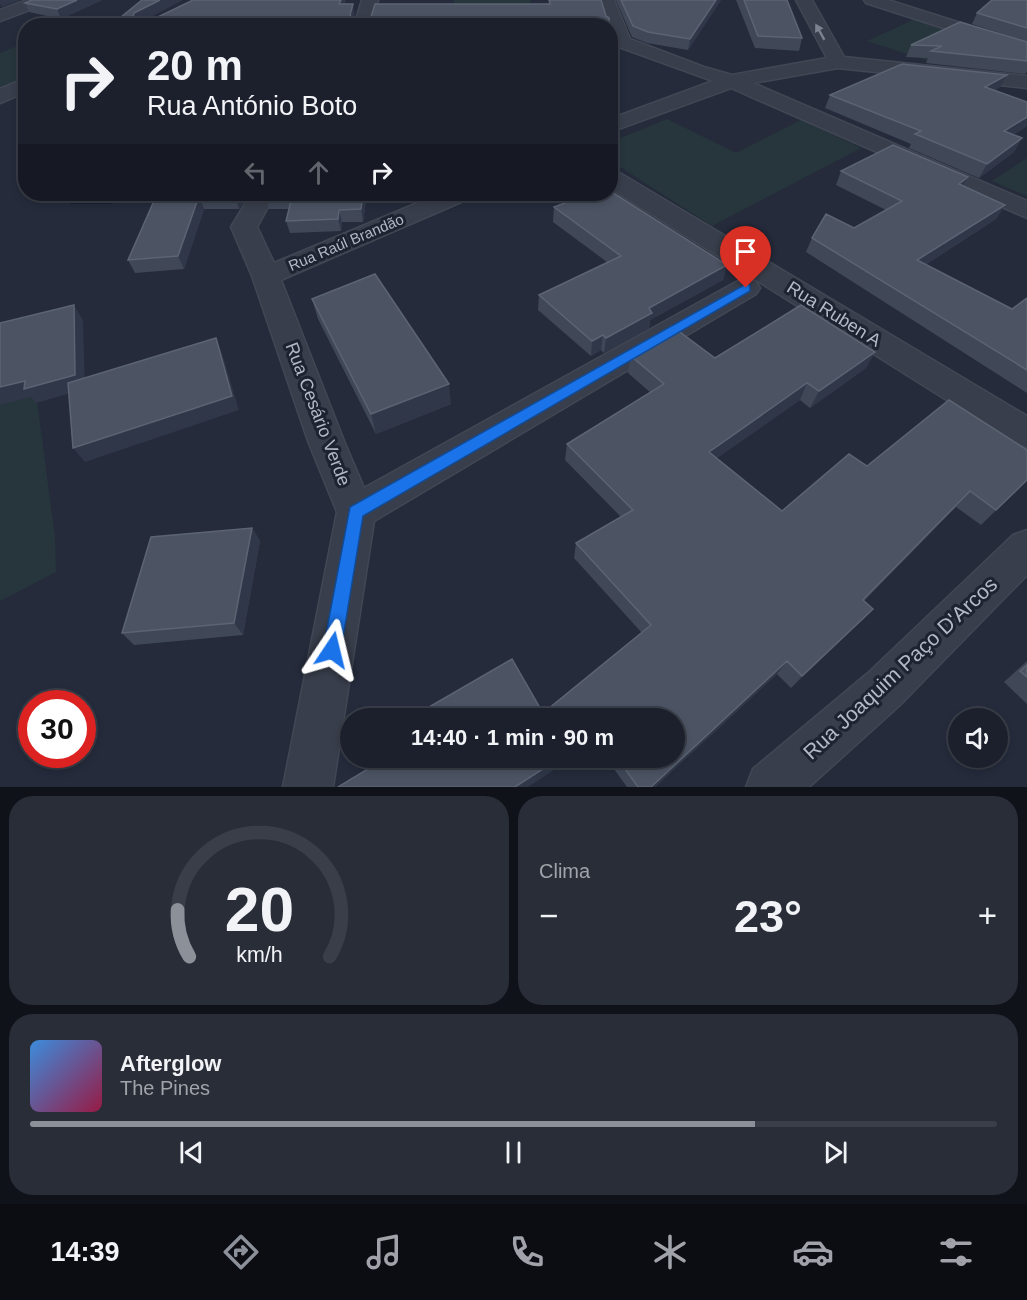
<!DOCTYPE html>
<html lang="pt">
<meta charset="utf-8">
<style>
body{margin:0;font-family:Helvetica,sans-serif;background:#292d38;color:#f1f3f6;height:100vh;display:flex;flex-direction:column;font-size:22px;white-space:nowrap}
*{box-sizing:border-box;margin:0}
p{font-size:20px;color:#a0a3a9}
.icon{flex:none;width:33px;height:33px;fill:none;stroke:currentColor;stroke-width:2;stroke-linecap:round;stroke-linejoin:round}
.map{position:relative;height:787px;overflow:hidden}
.details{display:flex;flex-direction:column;gap:9px;padding:9px;background:#0f1218;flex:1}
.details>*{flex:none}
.guide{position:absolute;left:18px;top:18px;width:600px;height:183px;border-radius:24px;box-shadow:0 3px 9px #0003,0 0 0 2px #3a3e48;background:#1c202c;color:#f1f3f6;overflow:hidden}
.buttons{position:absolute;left:948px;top:708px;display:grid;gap:12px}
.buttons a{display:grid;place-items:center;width:60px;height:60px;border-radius:50%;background:#1c202c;box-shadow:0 3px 9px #0003,0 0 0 2px #3a3e48;font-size:30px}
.speed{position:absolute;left:18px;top:690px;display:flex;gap:12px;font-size:30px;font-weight:700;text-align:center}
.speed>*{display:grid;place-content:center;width:78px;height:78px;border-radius:50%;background:#1c202c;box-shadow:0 3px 9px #0003,0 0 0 2px #3a3e48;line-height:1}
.speed .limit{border:9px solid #d22;background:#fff;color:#111}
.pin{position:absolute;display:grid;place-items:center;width:51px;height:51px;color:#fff;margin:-62px -26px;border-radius:50% 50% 50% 0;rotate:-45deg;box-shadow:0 0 6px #0007}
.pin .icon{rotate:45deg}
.me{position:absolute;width:66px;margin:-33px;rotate:10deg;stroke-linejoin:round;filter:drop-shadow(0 0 4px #0008)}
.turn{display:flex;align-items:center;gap:21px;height:126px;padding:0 30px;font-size:27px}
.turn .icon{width:78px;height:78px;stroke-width:2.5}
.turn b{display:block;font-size:42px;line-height:51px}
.lanes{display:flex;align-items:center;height:57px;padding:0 30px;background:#0003;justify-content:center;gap:30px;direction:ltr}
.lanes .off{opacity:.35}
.big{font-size:45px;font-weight:600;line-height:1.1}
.details .card{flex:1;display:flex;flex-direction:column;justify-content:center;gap:9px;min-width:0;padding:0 21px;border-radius:24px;background:#292d38}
.details .dial{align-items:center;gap:0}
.dial svg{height:156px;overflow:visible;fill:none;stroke:#3a3e48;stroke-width:7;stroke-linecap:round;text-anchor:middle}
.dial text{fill:#f1f3f6;stroke:none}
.song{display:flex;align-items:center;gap:18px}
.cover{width:72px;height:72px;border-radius:9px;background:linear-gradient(135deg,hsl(210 70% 55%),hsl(340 70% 35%))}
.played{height:6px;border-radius:3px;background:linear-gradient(90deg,#8c9099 75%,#3a3e48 75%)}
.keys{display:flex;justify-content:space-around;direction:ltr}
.heat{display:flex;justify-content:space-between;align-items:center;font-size:33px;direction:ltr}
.details .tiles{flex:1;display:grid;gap:9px;grid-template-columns:1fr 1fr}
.card:last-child{grid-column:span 2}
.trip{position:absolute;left:340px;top:708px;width:345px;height:60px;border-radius:30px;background:#1c202c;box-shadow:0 3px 9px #0003,0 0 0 2px #3a3e48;font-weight:600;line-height:60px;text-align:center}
.menu{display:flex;height:96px;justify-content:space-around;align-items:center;background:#0b0d12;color:#a0a3a9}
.menu .icon{width:42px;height:42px}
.menu .active{color:#8c9099}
.menu b{font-size:27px;color:#f1f3f6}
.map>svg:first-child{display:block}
.green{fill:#26363c}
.water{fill:#192138}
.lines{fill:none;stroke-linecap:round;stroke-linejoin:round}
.minor-casing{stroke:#414754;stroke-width:3}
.minor{fill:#383e4b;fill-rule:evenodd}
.wall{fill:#404858}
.shaded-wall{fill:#303748}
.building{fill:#4c5464;stroke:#5c6473;stroke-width:1.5}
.oneway{fill:#7c828f}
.route{fill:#1a73e8;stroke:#114b97;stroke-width:1.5}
.labels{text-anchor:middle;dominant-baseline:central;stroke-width:6;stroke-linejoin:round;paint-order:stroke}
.far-street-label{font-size:15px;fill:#b4b9c6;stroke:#1d2330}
.street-label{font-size:18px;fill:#b4b9c6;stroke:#1d2330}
.near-street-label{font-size:21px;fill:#b4b9c6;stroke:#1d2330}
</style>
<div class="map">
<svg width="1027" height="787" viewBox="0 0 1027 787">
<rect width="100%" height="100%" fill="#252b3b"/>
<path class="green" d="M454 0H530L531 4 528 8 452 26Z
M915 19 988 43 935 63 867 41Z
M25 43V79L0 90V53Z
M667 119 736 153 801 120 861 148 712 226 611 161V142Z
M1027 158V196L992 181Z
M36 393 55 538 56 572 0 601V405Z"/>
<path class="water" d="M78 194H119L112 204H70Z"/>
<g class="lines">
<g class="minor-casing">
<path id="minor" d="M27 0H50L48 3 0 21V10Z
M362 0H378L371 26H354Z
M598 0H614L630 39 704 67 732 75 827 58 796 0H812L844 57 1027 76V88L838 68 753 83 1027 201V218L731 88 610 132V119L713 81 619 47 610 46V26H607Z
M864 0H888L1027 44V55L866 3Z
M26 78V92L0 103V89Z
M610 170 618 172 1027 416V447L1015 443 610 188Z
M251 194H275L257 227 274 263 439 194H471L468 199 281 280 344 441 364 488 736 282 746 279 756 282 760 288 756 294 374 521 333 787H283L337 512 308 441 252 276 231 227Z
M1027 530V575L900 705 809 787H746L753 769 868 673 1013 535Z"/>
</g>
<use href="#minor" class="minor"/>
</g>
<path class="wall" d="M102 0 61 19 29 12 25 3Z
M616 0H721L688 50 647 43 632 37Z
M736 0H787L802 38 799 51 755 48Z
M1027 0V42L972 24 977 13Z
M1027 42V72L1025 74 926 63 928 58 906 57 911 45Z
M610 46 619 99 617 110H610Z
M1000 87 995 90 1027 102V126L1013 135 1022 138 1014 152 979 178 909 148 911 144 825 108 830 95Z
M841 171 963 186 1005 205 996 219 925 265 1012 309 1027 298V393L806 252 812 238 854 228 886 210 836 185Z
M157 194H250L239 209H204L184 269 135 273 128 260Z
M367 194 363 222H342L341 231 290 233 286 221 289 209H269L265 196Z
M554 207 727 265 723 280 650 320 649 328 604 353 601 350 591 356 538 310 539 295 607 262 553 222Z
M312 299 451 404 376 434 318 319Z
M875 352 866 368 810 408 800 400 717 458 782 511 867 466 1027 480 981 525 956 507 864 601 873 609 860 622 791 688 777 674 655 787H627L606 758H675L543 713 642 633 574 558 576 543 621 517 565 460 567 444 651 393 628 373 631 356 715 358Z
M252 528 260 541 243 635 134 645 122 633Z
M1027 661V704L1004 682Z"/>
<path class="shaded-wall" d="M0 0H21L2 7 0 4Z
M77 0H102L61 19 57 9Z
M160 0H183L138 24 133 17 134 13Z
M341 0H346L341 15 339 4Z
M716 0H721L688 50 690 39Z
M353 4 355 15 352 25 350 15Z
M1007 75 1000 87 978 100 985 87Z
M1027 117V126L996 145 1004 131Z
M1022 138 1014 152 979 178 987 164Z
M968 177 960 191 959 184Z
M237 194H250L239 209 235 196Z
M363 194H367L363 222 361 209Z
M199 196 204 209 184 269 178 256Z
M1005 205 996 219 909 275 917 260Z
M339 210 342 222 341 231 338 219Z
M727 265 723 280 650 320 649 328 604 353 606 338 649 308Z
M74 305 83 320 85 389 36 403 31 397 0 405V387Z
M603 335 601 350 591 356 592 341Z
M216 338 222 353 239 410 85 462 73 448Z
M875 352 866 368 810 408 819 391Z
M807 383 800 400 703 468 709 452Z
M449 384 451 404 376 434 371 414Z
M970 491 956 507 851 614 863 600Z
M252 528 260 541 243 635 234 623Z
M873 609 860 622 791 688 802 676Z
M787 661 777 674 655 787H651Z
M560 758H572L528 787H515Z"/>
<path class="building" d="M32 0H77L57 9 25 3Z
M142 0H160L134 13 133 17H158L193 0H341L339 4H353L350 15 352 18 371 17 375 4H550L549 0H601L606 16 609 18V26H110Z
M621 0H716L690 39 648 32 633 26Z
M744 0H787L802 38 758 36Z
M992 0H1027V28L977 13Z
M960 22 1027 42V61L931 51 942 46 911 45Z
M610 46 619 99 610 98Z
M902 64 1007 75 985 87 1027 102V117L1004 131 1022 138 987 164 915 134 921 131 830 95Z
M893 145 968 177 959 184 1005 205 917 260 1012 309 1027 298V370L812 238 826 214 854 228 902 201 841 171Z
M610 191 727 265 649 308 652 313 606 338 603 335 592 341 539 295 621 256 554 207 589 194H610Z
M157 194H237L235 196H199L178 256 128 260Z
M267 194H363L361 209 339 210 338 219 286 221 292 197 265 196Z
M375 274 449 384 371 414 312 299Z
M74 305 75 375 24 389 25 381 0 387V323Z
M801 305 875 352 819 391 807 383 709 452 782 511 849 454 867 466 949 400 1027 450V480L996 510 970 491 863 600 873 609 802 676 787 661 651 787H638L617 758H675V718H410L512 659 543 713 651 625 576 543 633 510 567 444 664 384 631 356 677 330 715 358Z
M216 338 232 396 73 448 68 383Z
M252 528 234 623 122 633 151 537Z
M1027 665V677L1020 671Z
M386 758H560L515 787H338Z"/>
<defs><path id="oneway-solid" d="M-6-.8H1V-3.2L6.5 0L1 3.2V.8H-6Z" transform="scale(1.5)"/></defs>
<use class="oneway" href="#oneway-solid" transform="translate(820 32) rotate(-119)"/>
<path class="route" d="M746 284 750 285V291L363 516 341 650 338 656 332 659 325 656 323 650 350 507Z"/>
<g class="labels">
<g class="far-street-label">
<text transform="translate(346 242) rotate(-23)">Rua Raúl Brandão</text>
</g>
<g class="street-label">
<text transform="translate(834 314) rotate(32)">Rua Ruben A</text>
<text transform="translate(318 414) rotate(69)">Rua Cesário Verde</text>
</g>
<g class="near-street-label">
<text transform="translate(900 668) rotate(-43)">Rua Joaquim Paço D'Arcos</text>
</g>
</g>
</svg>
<div class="buttons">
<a><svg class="icon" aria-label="sound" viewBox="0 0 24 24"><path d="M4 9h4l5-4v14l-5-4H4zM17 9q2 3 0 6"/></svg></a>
</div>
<div class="speed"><div class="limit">30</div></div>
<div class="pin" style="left:746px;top:288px;background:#d93025"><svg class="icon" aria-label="arrive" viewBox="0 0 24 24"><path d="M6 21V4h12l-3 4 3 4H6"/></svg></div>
<svg class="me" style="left:332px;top:650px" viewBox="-20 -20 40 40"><path d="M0-17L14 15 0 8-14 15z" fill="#1a73e8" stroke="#fff" stroke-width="4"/></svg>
<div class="trip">14:40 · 1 min · 90 m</div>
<div class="guide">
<div class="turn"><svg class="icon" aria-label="right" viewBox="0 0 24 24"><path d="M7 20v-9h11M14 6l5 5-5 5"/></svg><div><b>20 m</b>Rua António Boto</div></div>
<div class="lanes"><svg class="icon off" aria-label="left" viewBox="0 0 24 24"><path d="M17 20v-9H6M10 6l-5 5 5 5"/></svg><svg class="icon off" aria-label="ahead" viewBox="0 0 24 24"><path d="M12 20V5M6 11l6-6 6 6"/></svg><svg class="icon" aria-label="right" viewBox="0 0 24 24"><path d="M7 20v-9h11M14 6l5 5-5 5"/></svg></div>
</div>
</div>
<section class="details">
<div class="tiles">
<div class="card dial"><svg viewBox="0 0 100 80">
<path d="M14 69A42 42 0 1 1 86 69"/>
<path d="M14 69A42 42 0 0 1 8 45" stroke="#8c9099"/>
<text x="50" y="56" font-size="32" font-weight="700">20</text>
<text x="50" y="72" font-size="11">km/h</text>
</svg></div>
<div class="card"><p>Clima</p>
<div class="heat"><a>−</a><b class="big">23°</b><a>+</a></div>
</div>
<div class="card">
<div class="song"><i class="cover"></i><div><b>Afterglow</b><p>The Pines</p></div></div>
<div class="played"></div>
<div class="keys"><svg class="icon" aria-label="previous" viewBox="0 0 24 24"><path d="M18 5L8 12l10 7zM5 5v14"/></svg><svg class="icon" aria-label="pause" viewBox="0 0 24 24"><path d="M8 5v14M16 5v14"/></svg><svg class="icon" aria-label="next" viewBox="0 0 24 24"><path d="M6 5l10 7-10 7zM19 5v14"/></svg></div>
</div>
</div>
</section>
<nav class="menu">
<b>14:39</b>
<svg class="icon active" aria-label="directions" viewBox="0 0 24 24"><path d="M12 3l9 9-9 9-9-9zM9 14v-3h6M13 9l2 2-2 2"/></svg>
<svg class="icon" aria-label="music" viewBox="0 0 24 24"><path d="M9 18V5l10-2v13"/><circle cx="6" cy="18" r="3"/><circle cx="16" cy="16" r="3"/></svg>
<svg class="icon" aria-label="phone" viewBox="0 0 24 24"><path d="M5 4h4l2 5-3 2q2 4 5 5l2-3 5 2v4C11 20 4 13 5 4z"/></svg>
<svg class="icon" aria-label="climate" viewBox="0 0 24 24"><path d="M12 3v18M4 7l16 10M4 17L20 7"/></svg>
<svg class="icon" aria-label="car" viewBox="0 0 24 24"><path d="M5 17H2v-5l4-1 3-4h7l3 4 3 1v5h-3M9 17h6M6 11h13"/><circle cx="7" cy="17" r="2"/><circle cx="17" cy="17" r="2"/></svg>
<svg class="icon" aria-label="filters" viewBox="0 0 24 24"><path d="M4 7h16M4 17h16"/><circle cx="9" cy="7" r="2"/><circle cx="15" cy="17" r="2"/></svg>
</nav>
